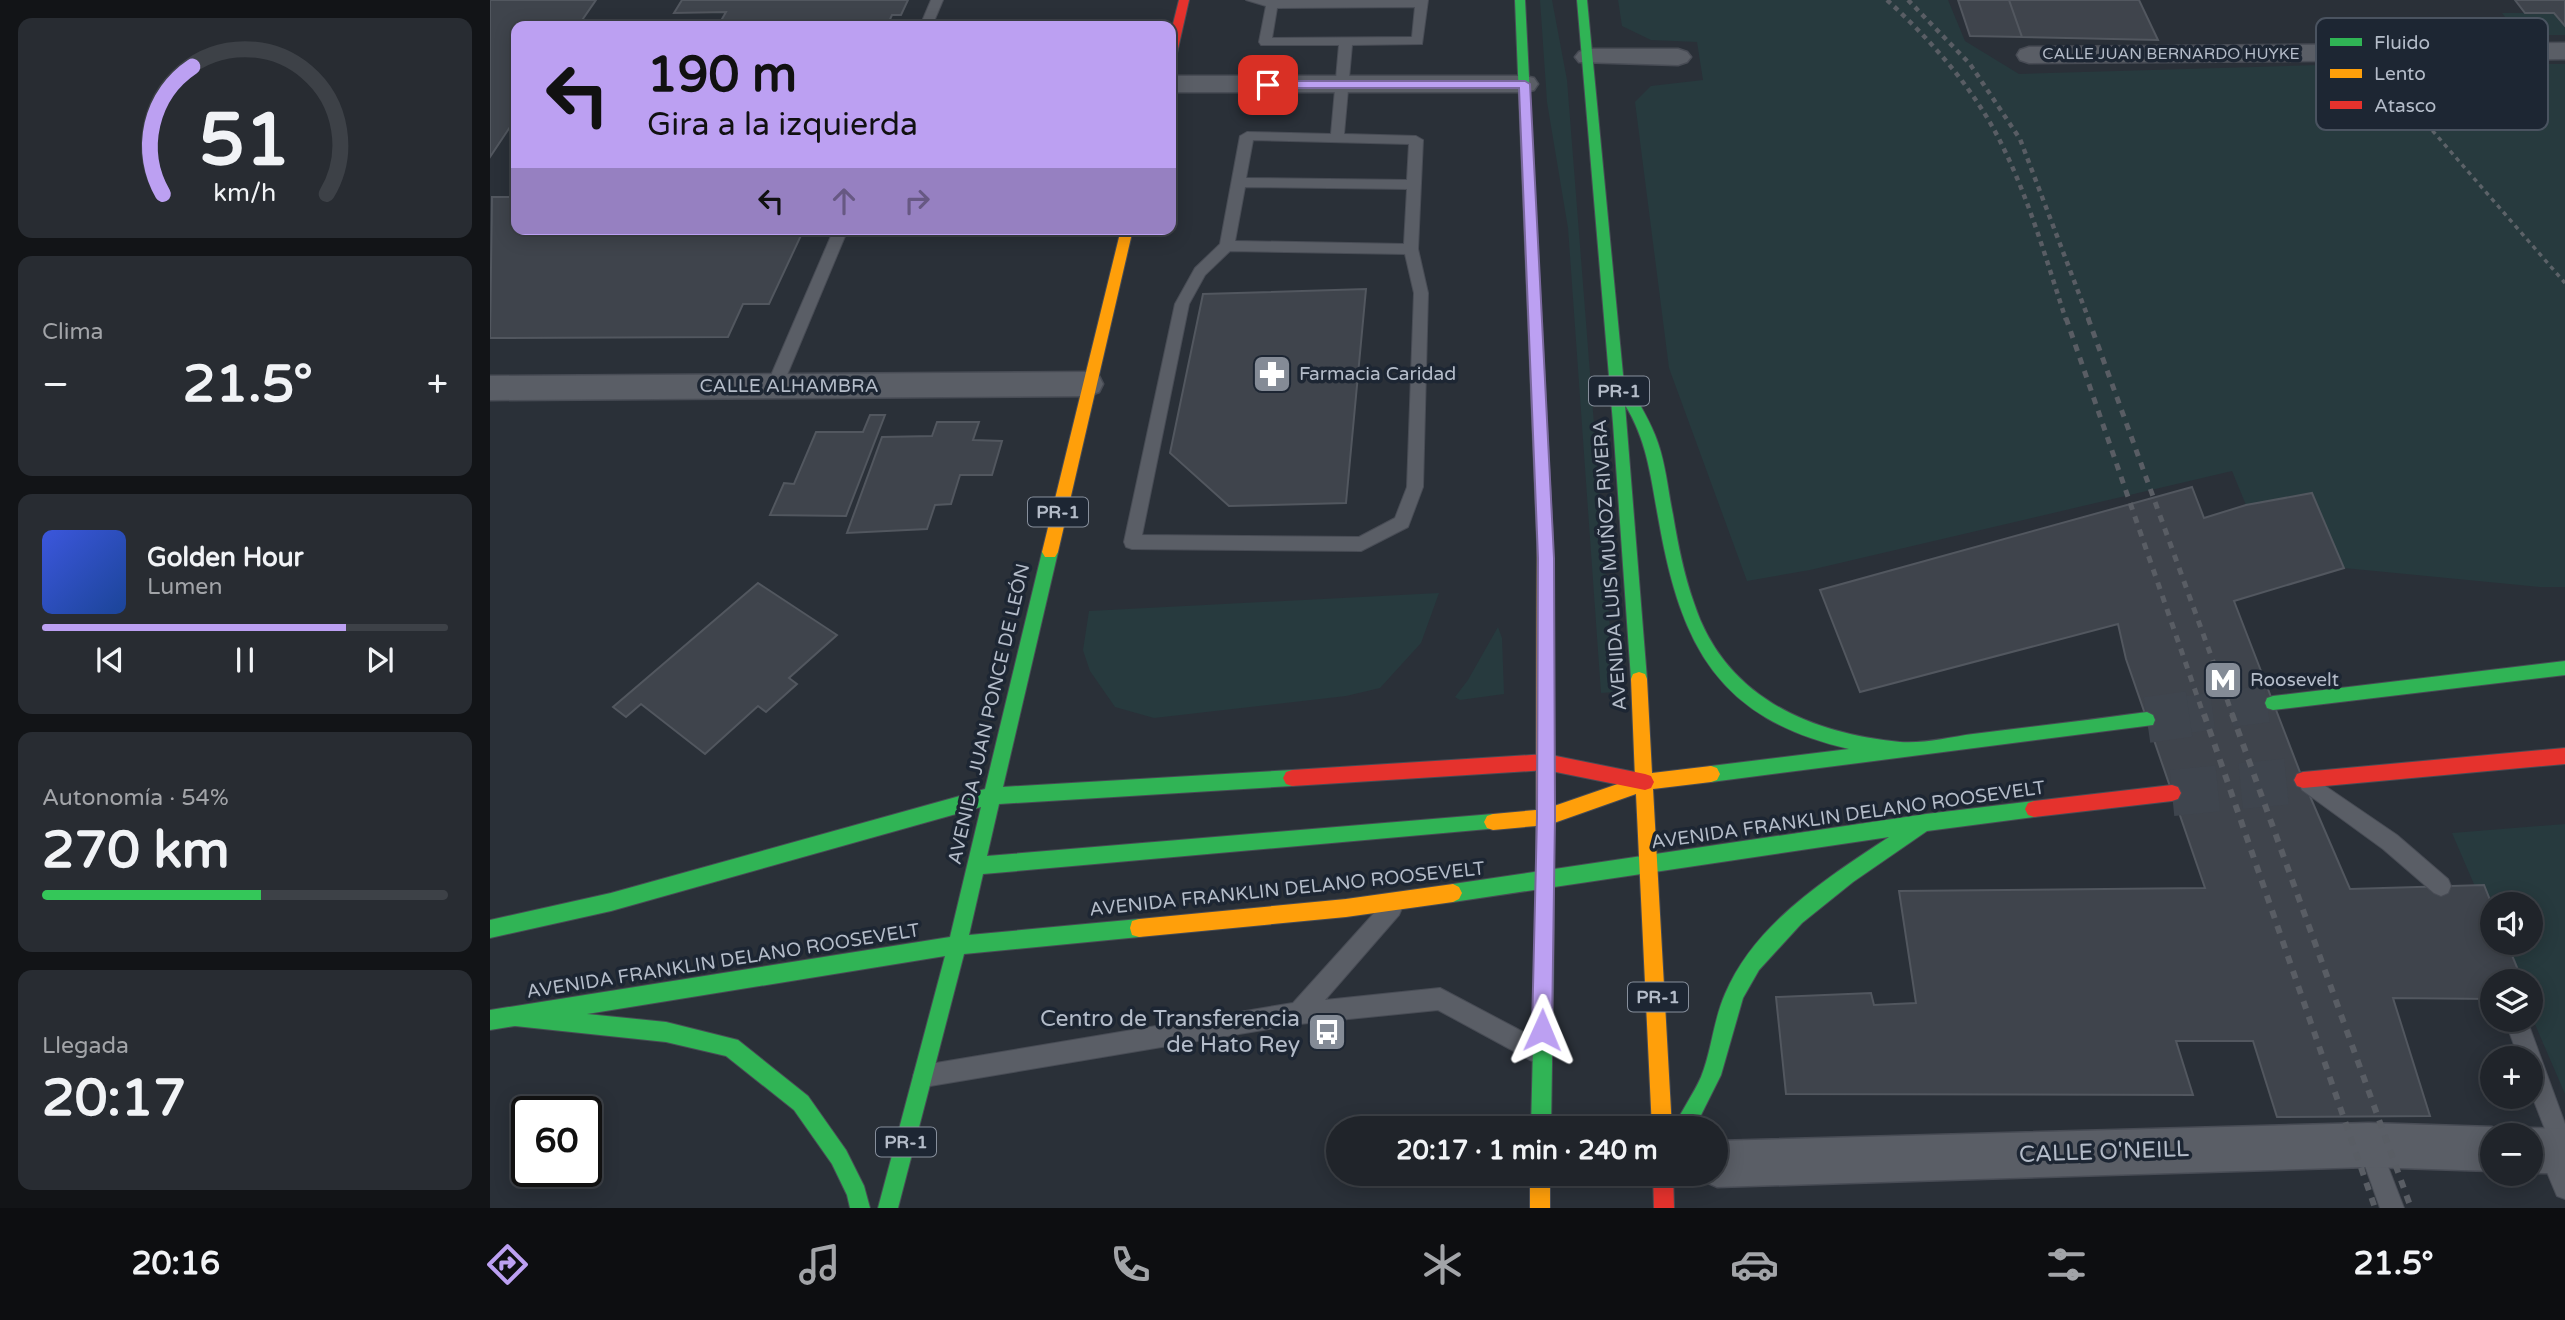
<!DOCTYPE html>
<html lang="es">
<meta charset="utf-8">
<style>
body{margin:0;font-family:"Varela Round",sans-serif;background:#282c32;color:#f1f3f6;height:100vh;display:flex;flex-direction:column;font-size:26px;white-space:nowrap}
*{box-sizing:border-box;margin:0}
p{font-size:23px;color:#a2a4a8}
.icon{flex:none;width:38px;height:38px;fill:none;stroke:currentColor;stroke-width:2;stroke-linecap:round;stroke-linejoin:round}
.map{position:relative;flex:1;overflow:hidden}
.panel{display:flex;flex-direction:column;gap:18px;padding:18px;background:#121417;width:490px}
.panel>*{flex:none}
.top-card{position:absolute;left:21px;top:21px;width:665px;height:214px;border-radius:14px;box-shadow:0 4px 18px #0003,0 0 0 2px #3d4147;background:#bca0f2;color:#111;overflow:hidden}
.controls{position:absolute;left:1990px;top:892px;display:grid;gap:14px}
.controls a{display:grid;place-items:center;width:63px;height:63px;border-radius:50%;background:#20242a;box-shadow:0 4px 18px #0003,0 0 0 2px #3d4147;font-size:35px}
.speed{position:absolute;left:21px;top:1096px;display:flex;gap:14px;font-size:35px;font-weight:700;text-align:center}
.speed>*{display:grid;place-content:center;width:91px;height:91px;border-radius:50%;background:#20242a;box-shadow:0 4px 18px #0003,0 0 0 2px #3d4147;line-height:1}
.speed .limit{border:4px solid #111;border-radius:10px;background:#fff;color:#111}
.pin{position:absolute;display:grid;place-items:center;width:60px;height:60px;color:#fff;margin:-30px;border-radius:14px;box-shadow:0 4px 10px #0006}
.me{position:absolute;width:77px;margin:-38px;rotate:1deg;stroke-linejoin:round;filter:drop-shadow(0 0 5px #0008)}
.turn{display:flex;align-items:center;gap:24px;height:147px;padding:0 21px;font-size:32px}
.turn .icon{width:91px;height:91px;stroke-width:2.5}
.turn b{display:block;font-size:49px;line-height:60px}
.lanes{display:flex;align-items:center;height:66px;padding:0 21px;background:#0003;justify-content:center;gap:35px;direction:ltr}
.lanes .off{opacity:.35}
.big{font-size:52px;font-weight:800;line-height:1.1}
.panel .widget{flex:1;display:flex;flex-direction:column;justify-content:center;gap:10px;min-width:0;padding:0 24px;border-radius:14px;background:#282c32}
.panel .dial{align-items:center;gap:0}
.dial svg{height:182px;overflow:visible;fill:none;stroke:#3d4147;stroke-width:7;stroke-linecap:round;text-anchor:middle}
.dial text{fill:#f1f3f6;stroke:none}
.song{display:flex;align-items:center;gap:21px}
.cover{width:84px;height:84px;border-radius:10px;background:linear-gradient(135deg,hsl(230 70% 55%),hsl(220 70% 35%))}
.played{height:7px;border-radius:4px;background:linear-gradient(90deg,#bca0f2 75%,#3d4147 75%)}
.keys{display:flex;justify-content:space-around;direction:ltr}
.heat{display:flex;justify-content:space-between;align-items:center;font-size:38px;direction:ltr}
.charge{height:10px;border-radius:5px;background:linear-gradient(90deg,#34c759 54%,#3d4147 0)}
.trip{position:absolute;left:836px;top:1116px;width:402px;height:70px;border-radius:35px;background:#20242a;box-shadow:0 4px 18px #0003,0 0 0 2px #3d4147;font-weight:800;line-height:70px;text-align:center}
.dock{display:flex;height:112px;justify-content:space-around;align-items:center;background:#0d0e11;color:#a2a4a8}
.dock .icon{width:49px;height:49px}
.dock .selected{color:#bca0f2}
.dock b{font-size:32px;color:#f1f3f6}
main{display:flex;flex:1;min-height:0}
.map>svg:first-child{display:block}
.green{fill:#273a3e}
.building{fill:#3f444c;stroke:#52575f;stroke-width:2}
.lines{fill:none;stroke-linecap:round;stroke-linejoin:round}
.secondary-tunnel-far1{stroke:#3f454e;stroke-width:37;stroke-dasharray:37 18;stroke-linecap:butt}
.secondary-tunnel{stroke:#3f454e;stroke-width:46;stroke-dasharray:46 23;stroke-linecap:butt}
.lane-casing{stroke:#484c55;stroke-width:2}
.street-casing{stroke:#484c55;stroke-width:3}
.fast-casing{stroke:#484c55;stroke-width:2}
.slow-casing{stroke:#484c55;stroke-width:2}
.jam-casing{stroke:#484c55;stroke-width:2}
.path{stroke:#5c6268;stroke-width:3.5;stroke-dasharray:4.5 4.5;stroke-linecap:butt}
.lane{fill:#5a5e66;fill-rule:evenodd}
.street{fill:#5a5e66;fill-rule:evenodd}
.fast{fill:#30b455;fill-rule:evenodd}
.slow{fill:#ff9f0a;fill-rule:evenodd}
.jam{fill:#e5322d;fill-rule:evenodd}
.rail-far2{stroke:#595d64;stroke-width:4.5;stroke-dasharray:5 5;stroke-linecap:butt}
.rail-far1{stroke:#595d64;stroke-width:5;stroke-dasharray:7 7;stroke-linecap:butt}
.rail{stroke:#595d64;stroke-width:6;stroke-dasharray:8 8;stroke-linecap:butt}
.route{fill:#bca0f2;stroke:#7a689d;stroke-width:2}
.labels{text-anchor:middle;dominant-baseline:central;stroke-width:7;stroke-linejoin:round;paint-order:stroke}
.far-street-label{font-size:16px;fill:#b4bcc9;stroke:#1d2633}
.shield{fill:#1d2633;stroke:#878f9c;stroke-width:2}
.shield-label{font-size:18px;font-weight:bold;fill:#b4bcc9}
.poi-label{font-size:19px;fill:#b4bcc9;stroke:#1d2633;text-anchor:start}
.street-label{font-size:19px;fill:#b4bcc9;stroke:#1d2633}
.near-poi-label{font-size:23px;fill:#b4bcc9;stroke:#1d2633;text-anchor:end}
.near-street-label{font-size:23px;fill:#b4bcc9;stroke:#1d2633}
.key{fill:#1d2633;stroke:#4a5360;stroke-width:2}
.key-label{font-size:19px;fill:#b4bcc9}
</style>
<main>
<section class="panel">
<div class="widget dial"><svg viewBox="0 0 100 80">
<path d="M14 69A42 42 0 1 1 86 69"/>
<path d="M14 69A42 42 0 0 1 27 13" stroke="#bca0f2"/>
<text x="50" y="56" font-size="32" font-weight="700">51</text>
<text x="50" y="72" font-size="11">km/h</text>
</svg></div>
<div class="widget"><p>Clima</p>
<div class="heat"><a>−</a><b class="big">21.5°</b><a>+</a></div>
</div>
<div class="widget">
<div class="song"><i class="cover"></i><div><b>Golden Hour</b><p>Lumen</p></div></div>
<div class="played"></div>
<div class="keys"><svg class="icon" aria-label="previous" viewBox="0 0 24 24"><path d="M18 5L8 12l10 7zM5 5v14"/></svg><svg class="icon" aria-label="pause" viewBox="0 0 24 24"><path d="M8 5v14M16 5v14"/></svg><svg class="icon" aria-label="next" viewBox="0 0 24 24"><path d="M6 5l10 7-10 7zM19 5v14"/></svg></div>
</div>
<div class="widget"><p>Autonomía · 54%</p><b class="big">270 km</b><div class="charge"></div></div>
<div class="widget"><p>Llegada</p><b class="big">20:17</b></div>
</section>
<div class="map">
<svg width="2075" height="1208" viewBox="0 0 2075 1208">
<rect width="100%" height="100%" fill="#2a3038"/>
<path class="green" d="M1050 0H1062L1077 80 1125 692 1111 693 1078 228 1057 102Z
M1128 0H1458L1475 41 1529 74 1829 65 2075 64V587H2050L1854 568 1822 494 1756 505 1742 471 1320 570 1257 581 1179 368 1145 102 1161 86 1213 80 1207 42 1161 40 1132 26Z
M2012 13H2064L2075 26V35H2029Z
M949 593 931 643 890 688 856 696 664 718 625 707 600 671 593 650 599 611Z
M1008 627 1012 638 1014 694 970 700 965 697 978 680Z
M2075 824V1094L2041 1015 2040 982H2026L2009 943H2040V905H2002V926L1962 833Z"/>
<path class="building" d="M0 0H106L88 26H26V118L0 157Z
M192 0H418L411 15H402L397 26H228L236 12 184 13Z
M1468 0H1519L1532 37 1480 36Z
M1519 0H1649L1668 40 1532 37Z
M2025 0H2075V26L2064 13H2035Z
M2 197H26V229H314L279 304H253L238 337 0 338Z
M876 289 856 503 739 506 680 453 713 294Z
M380 415H395L356 516 280 515 294 483 304 484 326 432H373Z
M447 422H489L483 440 512 441 502 475H470L461 504 445 505 437 529 357 533 392 437 442 436Z
M1702 487 1714 518 1756 505 1822 493 1854 568 1744 601 1813 780 1860 889 1994 885 2002 905V943H2017L2033 982H2002V999L1903 998 1940 1116 1787 1117 1763 1041H1686L1703 1095 1296 1094 1286 997 1381 993 1384 1005 1426 1003 1409 891 1715 888 1636 659 1628 624 1370 692 1330 590Z
M268 583 347 635 299 678 307 684 276 712 268 706 215 754 151 704 136 717 123 707Z"/>
<g class="lines">
<path class="secondary-tunnel-far1" d="M1686 716 1783 703"/>
<path class="secondary-tunnel" d="M1657 720 1699 714
M1682 793 1813 780"/>
<g class="lane-casing">
<path id="lane" d="M441 0H453L442 26H430Z
M756 0H938L932 44 862 45 854 134 926 136 933 140 928 249 938 293 933 487 918 527 871 551 642 549 636 547 634 542 685 304 705 268 730 244 750 136 757 132 841 134 849 45H771L769 42 776 6ZM925 7 922 37 782 38 787 8ZM763 140 919 144 917 180 756 178ZM755 187 917 189 914 244 745 241ZM740 251 915 254 924 293 917 487 905 518 869 537 652 535 699 304 715 275Z
M344 229H358L292 387 289 391H279L276 387Z
M1819 775 1907 835 1958 879 1961 886 1958 893 1951 896 1944 893 1893 849 1812 790 1809 784 1812 778Z
M902 898 909 901 912 908 909 915 835 1000 950 988 1056 1044 1059 1052 1056 1060 1048 1063 1040 1060 948 1010 809 1024 434 1087 426 1084 423 1076 426 1068 434 1065 803 1003 895 901Z
M2015 1020H2037L2075 1124V1199L2067 1196 2049 1153 2052 1145 2060 1142 2040 1091V1059H2029Z
M1879 1135 1887 1138 1914 1208H1890L1868 1146 1871 1138Z"/>
</g>
<g class="street-casing">
<path id="street" d="M2075 43V59L1539 63 1530 60 1527 55 1530 50 1539 47Z
M1098 49H1188L1197 52 1201 57 1197 62 1188 65 1089 62 1085 57 1089 52Z
M681 76H1035L1044 78 1048 84 1044 90 1035 92H681Z
M598 372 609 376 613 384 609 392 598 396 0 400V376Z
M1879 1123 2002 1127 2019 1136H2002V1171L1879 1167 1227 1187 1211 1180 1209 1174H1227V1141Z
M2040 1128 2075 1129V1173H2040V1136H2023Z"/>
</g>
<g class="fast-casing">
<path id="fast" d="M1025 0H1035L1063 542 1060 546H1050L1047 542Z
M1087 0H1097L1134 385 1139 386C1150 405 1161 422 1168 443 1176 466 1178 491 1183 515 1188 545 1194 575 1204 603 1234 696 1318 733 1410 742 1433 744 1460 737 1483 734 1541 727 1599 720 1657 712L1663 715 1665 720 1663 725 1221 782 1215 780 1212 774 1215 768 1221 766 1359 749C1228 719 1191 646 1169 522 1161 480 1158 442 1135 405L1157 679 1155 684 1149 686 1143 684 1141 679 1123 423Z
M560 546 565 547 568 552 513 787 802 770 808 772 811 778 808 784 802 786 509 804 497 856 1003 814 1009 816 1012 822 1009 828 493 874 479 935 649 919 656 921 658 928 656 935 649 937 474 954 408 1208H388L455 956 97 1014 176 1022 248 1040 318 1096 356 1150 374 1186 380 1208H360L357 1195 342 1164 304 1110 236 1056 176 1042 25 1026 0 1030V1010L460 937 491 807 121 911 0 938V920L121 893 495 789 552 552 555 547Z
M2075 661V675L1783 710 1777 708 1775 703 1777 698 1783 696Z
M1544 801 1550 803 1553 809 1550 815 1544 817 1437 831 1363 882 1312 923 1269 970 1253 998 1231 1075 1204 1129H1183C1191 1111 1203 1095 1211 1077 1222 1050 1223 1021 1235 994 1265 923 1337 878 1399 837L963 902 957 899 954 893 957 887 963 884 1436 814Z
M1055 919 1062 921 1064 928 1061 1129H1041L1046 928 1048 921Z"/>
</g>
<g class="slow-casing">
<path id="slow" d="M631 229H643L568 552 565 557H555L552 552Z
M1055 536 1060 538 1063 542 1064 806 1145 778 1141 679 1143 674 1149 672 1155 674 1157 679 1162 773 1221 766 1227 768 1230 774 1227 780 1221 782 1163 789 1182 1129H1162L1146 794 1064 823V928L1062 935 1055 937 1048 935 1046 928V826L1003 830 997 828 994 822 997 816 1003 814 1046 810 1047 542 1050 538Z
M963 884 969 887 972 893 969 899 963 902 856 917 649 937 642 935 640 928 642 921 649 919 856 899Z
M1040 1174H1060V1208H1040Z"/>
</g>
<g class="jam-casing">
<path id="jam" d="M689 0H699L687 53 681 56V32Z
M2075 748V764L1813 788 1807 786 1804 780 1807 774 1813 772Z
M1056 754 1155 774 1161 776 1164 782 1161 788 1155 790 1056 770 802 786 796 784 793 778 796 772 802 770Z
M1682 785 1688 787 1691 793 1688 799 1682 801 1544 817 1538 815 1535 809 1538 803 1544 801Z
M1163 1174H1183L1184 1208H1164Z"/>
</g>
<path class="path" d="M1901 83 2075 283"/>
<use href="#lane" class="lane"/>
<use href="#street" class="street"/>
<use href="#fast" class="fast"/>
<use href="#slow" class="slow"/>
<use href="#jam" class="jam"/>
<path class="rail-far2" d="M1397 0C1443 42 1486 91 1513 147 1540 202 1557 262 1576 320
M1418 0 1480 64 1530 139 1599 320"/>
<path class="rail-far1" d="M1576 318 1714 716
M1598 318 1743 716"/>
<path class="rail" d="M1714 714 1885 1208
M1742 714 1921 1208"/>
</g>
<path class="route" d="M1035 81 1040 84 1064 558 1065 817 1062 1030 1059 1037 1052 1040 1045 1037 1042 1030 1047 817 1048 558 1029 88H778L772 85 778 81Z"/>
<defs>
<g id="pharmacy-square" transform="scale(2.0125)"><rect x="-9" y="-9" width="18" height="18" rx="4" fill="#848b96" stroke="#1d2633"/><path d="M-2-6h4v4h4v4h-4v4h-4v-4h-4v-4h4Z" fill="#fff"/></g>
<g id="metro-square" transform="scale(2.0125)"><rect x="-9" y="-9" width="18" height="18" rx="4" fill="#848b96" stroke="#1d2633"/><path d="M-5.5 5V-5H-3L0 0L3-5H5.5V5H3V-.5L0 4L-3-.5V5Z" fill="#fff"/></g>
<g id="bus-square" transform="scale(2.0125)"><rect x="-9" y="-9" width="18" height="18" rx="4" fill="#848b96" stroke="#1d2633"/><path d="M-5-6H5V4H4V6H2V4H-2V6H-4V4H-5ZM-3.5-4V0h7V-4ZM-3.5 1.2v1.5H-2V1.2ZM2 1.2v1.5H3.5V1.2Z" fill="#fff"/></g>
</defs>
<g fill-rule="evenodd">
<use href="#pharmacy-square" x="782" y="374"/>
<use href="#metro-square" x="1733" y="680"/>
<use href="#bus-square" x="837" y="1032"/>
</g>
<g class="labels">
<g class="far-street-label">
<text x="1681" y="54">CALLE JUAN BERNARDO HUYKE</text>
</g>
<g class="shield">
<rect x="1099" y="376.5" width="60" height="29" rx="5"/>
<rect x="538" y="497.5" width="60" height="29" rx="5"/>
<rect x="1138" y="982.5" width="60" height="29" rx="5"/>
<rect x="386" y="1127.5" width="60" height="29" rx="5"/>
</g>
<g class="shield-label">
<text x="1129" y="391">PR-1</text>
<text x="568" y="512">PR-1</text>
<text x="1168" y="997">PR-1</text>
<text x="416" y="1142">PR-1</text>
</g>
<g class="poi-label">
<text x="809" y="374">Farmacia Caridad</text>
<text x="1760" y="680">Roosevelt</text>
</g>
<g class="street-label">
<text x="299" y="386">CALLE ALHAMBRA</text>
<text transform="translate(1120 565) rotate(-94)">AVENIDA LUIS MUÑOZ RIVERA</text>
<text transform="translate(499 714) rotate(-77)">AVENIDA JUAN PONCE DE LEÓN</text>
<text transform="translate(1358 815) rotate(-8)">AVENIDA FRANKLIN DELANO ROOSEVELT</text>
<text transform="translate(797 889) rotate(-6)">AVENIDA FRANKLIN DELANO ROOSEVELT</text>
<text transform="translate(233 961) rotate(-9)">AVENIDA FRANKLIN DELANO ROOSEVELT</text>
</g>
<g class="near-poi-label">
<text x="810" y="1019">Centro de Transferencia<tspan x="810" dy="26">de Hato Rey</tspan></text>
</g>
<g class="near-street-label">
<text transform="translate(1614 1152) rotate(-2)">CALLE O'NEILL</text>
</g>
</g>
<rect x="1826" y="18" width="232" height="112" rx="10" class="key"/>
<rect x="1840" y="38" width="32" height="8" fill="#30b455"/>
<rect x="1840" y="69" width="32" height="9" fill="#ff9f0a"/>
<rect x="1840" y="101" width="32" height="8" fill="#e5322d"/>
<g class="key-label">
<text x="1884" y="49">Fluido</text>
<text x="1884" y="80">Lento</text>
<text x="1884" y="112">Atasco</text>
</g>
</svg>
<div class="controls">
<a><svg class="icon" aria-label="sound" viewBox="0 0 24 24"><path d="M4 9h4l5-4v14l-5-4H4zM17 9q2 3 0 6"/></svg></a>
<a><svg class="icon" aria-label="layers" viewBox="0 0 24 24"><path d="M12 4l9 5-9 5-9-5zM3 14l9 5 9-5"/></svg></a>
<a>+</a>
<a>−</a>
</div>
<div class="speed"><div class="limit">60</div></div>
<div class="pin" style="left:778px;top:85px;background:#d93025"><svg class="icon" aria-label="arrive" viewBox="0 0 24 24"><path d="M6 21V4h12l-3 4 3 4H6"/></svg></div>
<svg class="me" style="left:1052px;top:1030px" viewBox="-20 -20 40 40"><path d="M0-17L14 15 0 8-14 15z" fill="#bca0f2" stroke="#fff" stroke-width="4"/></svg>
<div class="trip">20:17 · 1 min · 240 m</div>
<div class="top-card">
<div class="turn"><svg class="icon" aria-label="left" viewBox="0 0 24 24"><path d="M17 20v-9H6M10 6l-5 5 5 5"/></svg><div><b>190 m</b>Gira a la izquierda</div></div>
<div class="lanes"><svg class="icon" aria-label="left" viewBox="0 0 24 24"><path d="M17 20v-9H6M10 6l-5 5 5 5"/></svg><svg class="icon off" aria-label="ahead" viewBox="0 0 24 24"><path d="M12 20V5M6 11l6-6 6 6"/></svg><svg class="icon off" aria-label="right" viewBox="0 0 24 24"><path d="M7 20v-9h11M14 6l5 5-5 5"/></svg></div>
</div>
</div>
</main>
<nav class="dock">
<b>20:16</b>
<svg class="icon selected" aria-label="directions" viewBox="0 0 24 24"><path d="M12 3l9 9-9 9-9-9zM9 14v-3h6M13 9l2 2-2 2"/></svg>
<svg class="icon" aria-label="music" viewBox="0 0 24 24"><path d="M9 18V5l10-2v13"/><circle cx="6" cy="18" r="3"/><circle cx="16" cy="16" r="3"/></svg>
<svg class="icon" aria-label="phone" viewBox="0 0 24 24"><path d="M5 4h4l2 5-3 2q2 4 5 5l2-3 5 2v4C11 20 4 13 5 4z"/></svg>
<svg class="icon" aria-label="climate" viewBox="0 0 24 24"><path d="M12 3v18M4 7l16 10M4 17L20 7"/></svg>
<svg class="icon" aria-label="car" viewBox="0 0 24 24"><path d="M5 17H2v-5l4-1 3-4h7l3 4 3 1v5h-3M9 17h6M6 11h13"/><circle cx="7" cy="17" r="2"/><circle cx="17" cy="17" r="2"/></svg>
<svg class="icon" aria-label="filters" viewBox="0 0 24 24"><path d="M4 7h16M4 17h16"/><circle cx="9" cy="7" r="2"/><circle cx="15" cy="17" r="2"/></svg>
<b>21.5°</b>
</nav>
